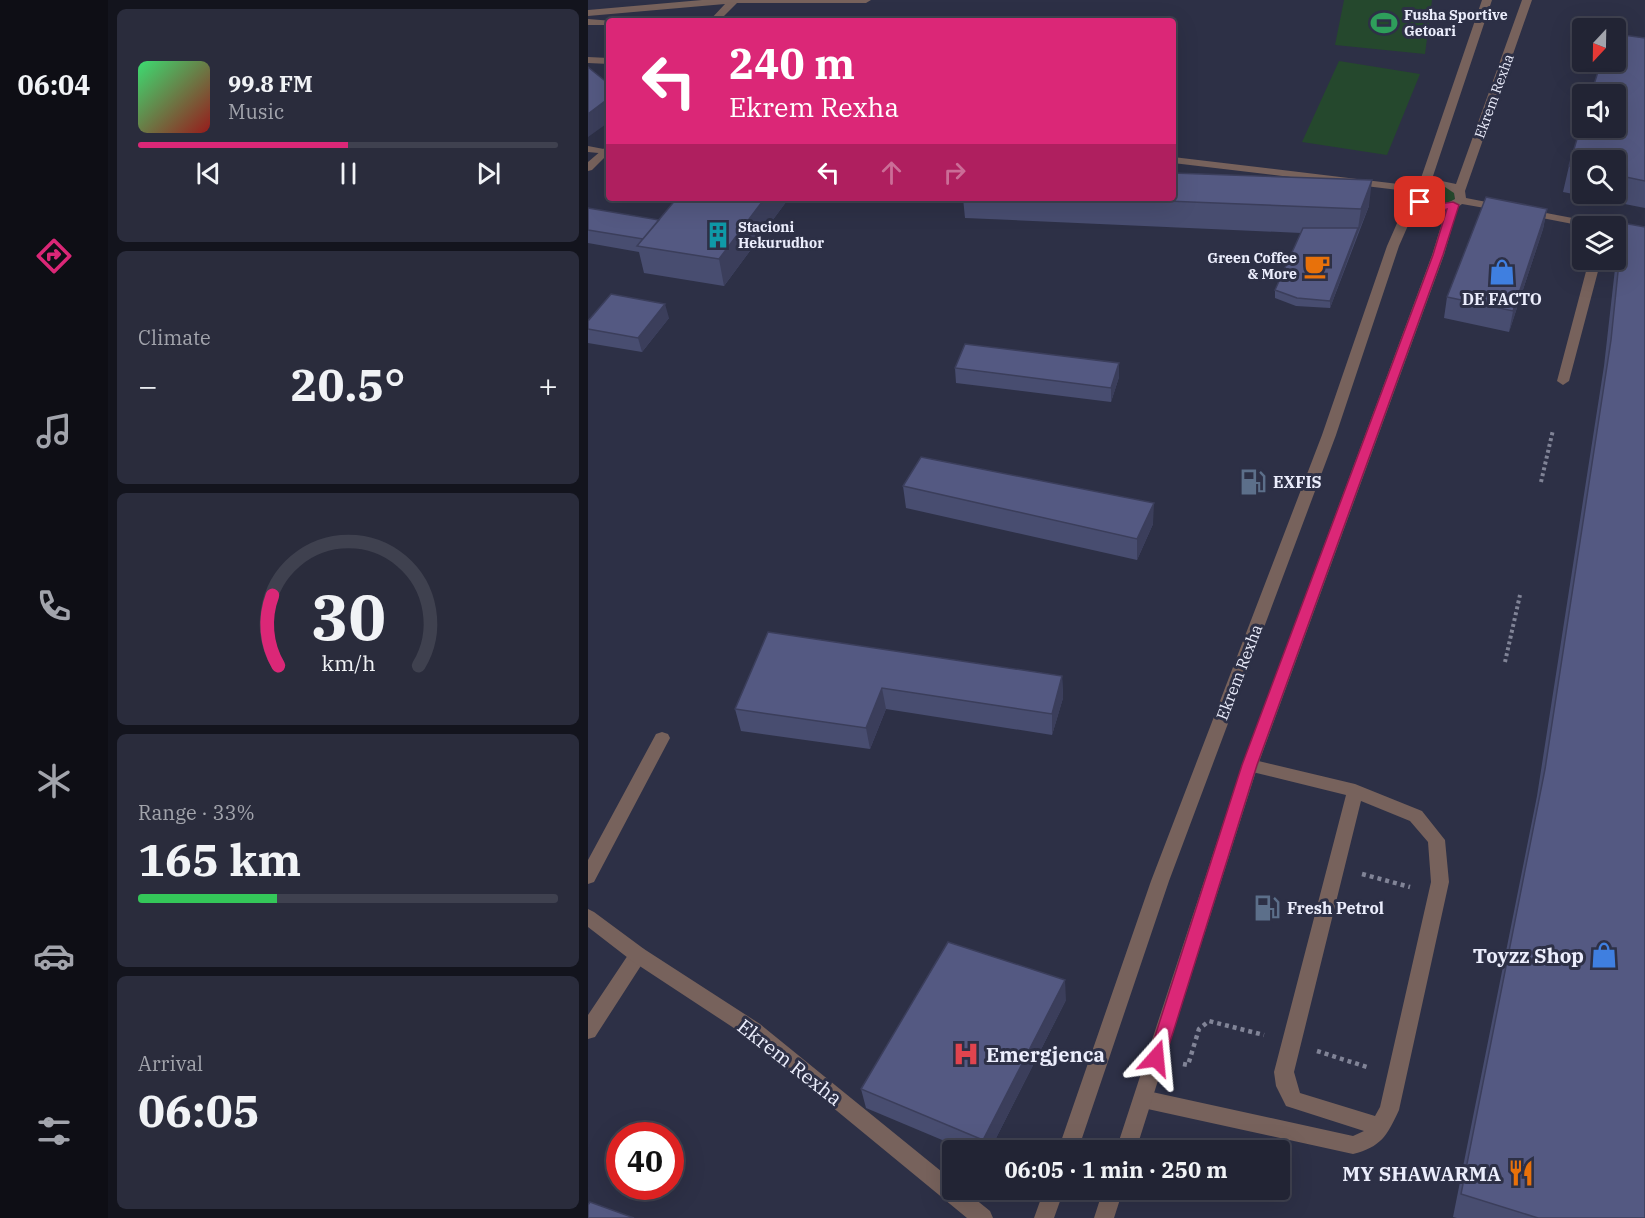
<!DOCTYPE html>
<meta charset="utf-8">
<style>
body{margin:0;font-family:"IBM Plex Serif",serif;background:#2a2c3c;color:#f1f3f6;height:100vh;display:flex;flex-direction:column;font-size:22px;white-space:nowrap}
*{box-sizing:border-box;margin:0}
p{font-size:20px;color:#a2a4ac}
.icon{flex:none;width:33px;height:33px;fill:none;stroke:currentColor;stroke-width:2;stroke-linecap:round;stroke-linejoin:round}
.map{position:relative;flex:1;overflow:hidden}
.side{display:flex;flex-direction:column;gap:9px;padding:9px;background:#13141d;width:480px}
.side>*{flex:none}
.banner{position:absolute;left:18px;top:18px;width:570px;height:183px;border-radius:6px;box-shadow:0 6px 24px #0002,0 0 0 2px #3f414f;background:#db2777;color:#fff;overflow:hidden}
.needle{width:39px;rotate:202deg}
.buttons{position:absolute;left:984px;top:18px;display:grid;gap:12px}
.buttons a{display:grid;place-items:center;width:54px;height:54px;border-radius:6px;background:#222434;box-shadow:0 6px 24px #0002,0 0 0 2px #3f414f;font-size:30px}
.speed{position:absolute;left:18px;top:1122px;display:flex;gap:12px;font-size:30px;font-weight:700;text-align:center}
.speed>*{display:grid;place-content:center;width:78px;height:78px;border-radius:50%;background:#222434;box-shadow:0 6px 24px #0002,0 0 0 2px #3f414f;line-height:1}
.speed .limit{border:9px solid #d22;background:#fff;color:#111}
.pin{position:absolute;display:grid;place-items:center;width:51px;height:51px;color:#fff;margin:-26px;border-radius:12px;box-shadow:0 3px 9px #0006}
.me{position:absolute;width:66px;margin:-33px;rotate:18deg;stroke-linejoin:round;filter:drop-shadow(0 0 4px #0008)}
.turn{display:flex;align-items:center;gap:21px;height:126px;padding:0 24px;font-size:27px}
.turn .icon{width:78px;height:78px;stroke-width:2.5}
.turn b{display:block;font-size:42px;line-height:51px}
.lanes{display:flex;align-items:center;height:57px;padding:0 24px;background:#0003;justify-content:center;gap:30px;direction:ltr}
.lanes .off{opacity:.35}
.big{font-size:45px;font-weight:800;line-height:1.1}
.side .widget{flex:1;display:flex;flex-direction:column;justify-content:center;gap:9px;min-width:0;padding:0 21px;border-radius:9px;background:#2a2c3c}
.side .dial{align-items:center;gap:0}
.dial svg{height:156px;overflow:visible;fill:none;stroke:#3f414f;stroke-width:7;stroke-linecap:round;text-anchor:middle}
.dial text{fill:#f1f3f6;stroke:none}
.song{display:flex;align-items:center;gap:18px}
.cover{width:72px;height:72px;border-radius:9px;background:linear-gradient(135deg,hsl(140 70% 55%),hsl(0 70% 35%))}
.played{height:6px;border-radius:3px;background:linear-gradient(90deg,#db2777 50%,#3f414f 50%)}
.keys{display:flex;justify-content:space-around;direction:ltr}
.heat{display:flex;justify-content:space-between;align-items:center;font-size:33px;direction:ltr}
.charge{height:9px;border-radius:4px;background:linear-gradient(90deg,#34c759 33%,#3f414f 0)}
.trip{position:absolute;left:354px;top:1140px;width:348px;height:60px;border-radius:6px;background:#222434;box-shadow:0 6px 24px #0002,0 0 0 2px #3f414f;font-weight:800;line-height:60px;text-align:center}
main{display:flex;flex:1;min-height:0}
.dock{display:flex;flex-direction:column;width:108px;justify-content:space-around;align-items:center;background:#0e0e15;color:#a2a4ac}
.dock .icon{width:42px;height:42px}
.dock .selected{color:#db2777}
.dock b{font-size:27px;color:#f1f3f6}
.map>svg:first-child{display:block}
.green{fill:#25482d}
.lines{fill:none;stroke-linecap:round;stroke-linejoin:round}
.path-far1{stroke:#818497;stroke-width:4;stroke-dasharray:3 3;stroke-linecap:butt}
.path{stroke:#818497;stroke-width:4.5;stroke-dasharray:4 4;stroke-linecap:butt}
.service{fill:#77625c;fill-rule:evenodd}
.minor{fill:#77625c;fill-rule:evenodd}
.tertiary{fill:#77625c;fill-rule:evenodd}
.wall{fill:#484d70;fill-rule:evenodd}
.shaded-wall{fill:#3b3e5b}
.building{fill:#545982;stroke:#3b3e5b;stroke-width:1.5}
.route{fill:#db2777;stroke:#8e194d;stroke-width:1.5}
.labels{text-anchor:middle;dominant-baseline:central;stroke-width:6;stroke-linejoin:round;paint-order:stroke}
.far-poi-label{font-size:14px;font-weight:bold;fill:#ebedfc;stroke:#2d3046;text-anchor:start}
.far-street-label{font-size:14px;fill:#ebedfc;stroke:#2d3046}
.poi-label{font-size:16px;font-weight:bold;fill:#ebedfc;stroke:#2d3046;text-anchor:start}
.street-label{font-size:16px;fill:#ebedfc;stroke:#2d3046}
.near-poi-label{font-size:20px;font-weight:bold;fill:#ebedfc;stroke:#2d3046;text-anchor:end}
.near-street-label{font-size:20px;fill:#ebedfc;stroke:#2d3046}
</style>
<main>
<nav class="dock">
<b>06:04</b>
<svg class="icon selected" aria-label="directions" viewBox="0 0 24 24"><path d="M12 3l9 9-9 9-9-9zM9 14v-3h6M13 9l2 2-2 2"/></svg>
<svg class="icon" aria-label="music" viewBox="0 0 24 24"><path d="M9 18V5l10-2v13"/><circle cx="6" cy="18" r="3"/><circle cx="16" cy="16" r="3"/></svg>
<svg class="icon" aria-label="phone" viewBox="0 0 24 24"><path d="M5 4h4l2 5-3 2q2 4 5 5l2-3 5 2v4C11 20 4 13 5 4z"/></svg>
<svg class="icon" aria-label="climate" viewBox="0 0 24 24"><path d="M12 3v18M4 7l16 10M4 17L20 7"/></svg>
<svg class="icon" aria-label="car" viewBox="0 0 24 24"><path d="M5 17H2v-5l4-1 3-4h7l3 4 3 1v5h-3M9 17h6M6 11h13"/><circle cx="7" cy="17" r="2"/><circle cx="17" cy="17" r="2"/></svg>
<svg class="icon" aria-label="filters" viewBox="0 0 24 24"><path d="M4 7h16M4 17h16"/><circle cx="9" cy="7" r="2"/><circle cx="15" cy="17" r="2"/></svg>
</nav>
<section class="side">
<div class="widget">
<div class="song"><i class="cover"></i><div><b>99.8 FM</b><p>Music</p></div></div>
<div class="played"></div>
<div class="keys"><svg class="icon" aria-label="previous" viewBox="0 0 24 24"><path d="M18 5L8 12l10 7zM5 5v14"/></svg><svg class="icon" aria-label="pause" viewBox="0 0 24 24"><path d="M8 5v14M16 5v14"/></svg><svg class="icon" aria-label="next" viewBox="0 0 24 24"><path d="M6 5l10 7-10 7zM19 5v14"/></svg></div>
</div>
<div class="widget"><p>Climate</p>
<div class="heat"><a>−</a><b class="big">20.5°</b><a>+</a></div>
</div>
<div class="widget dial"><svg viewBox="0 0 100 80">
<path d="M14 69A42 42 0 1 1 86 69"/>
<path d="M14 69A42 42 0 0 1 11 33" stroke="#db2777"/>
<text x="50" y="56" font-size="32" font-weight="700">30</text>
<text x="50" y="72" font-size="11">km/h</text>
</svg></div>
<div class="widget"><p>Range · 33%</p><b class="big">165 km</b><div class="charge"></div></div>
<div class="widget"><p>Arrival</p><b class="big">06:05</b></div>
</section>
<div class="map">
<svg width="1057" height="1218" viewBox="0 0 1057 1218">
<rect width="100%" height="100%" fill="#2d3046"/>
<path class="green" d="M756 0H844L837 54 747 45Z
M751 61 832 74 799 155 714 142Z
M840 185 858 187 866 192 867 199C855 208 843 204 831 195L832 189Z"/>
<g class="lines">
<path class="path-far1" d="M953 482 965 430
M917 662 932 595"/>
<path class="path" d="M774 874 822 887
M729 1051 782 1068
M595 1064 600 1065 611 1029 621 1021 676 1035"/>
<path class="service" d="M114 0H283L278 3H149L131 21H121L137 4 0 16V10Z
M0 19 25 21H21V25H0Z
M0 146 21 150V154L0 152Z
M585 157 827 186 833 189 827 192 585 163Z
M1001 260H1013L981 381 975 385 969 381Z
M662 759 767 784 834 811 857 840 861 882 811 1110C799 1136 793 1147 765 1154L555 1108 548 1105 545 1099 548 1093 555 1090 765 1136 776 1131 698 1106 688 1086 686 1072 758 795 656 770 654 765 656 760ZM773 801 822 821 840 842 843 882 792 1107 787 1116 712 1093 706 1072Z
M50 947 56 949 59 955 56 961 7 1037 0 1039V1015L44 949Z"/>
<path class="minor" d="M0 57 21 58V64L0 63Z
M21 144V153L4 170 0 171V162Z
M74 732 80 734 82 738 6 882 0 884V860L68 734Z
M0 909 6 912 56 949 172 1024 364 1180V1190H376L402 1211 405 1218H379L158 1036 44 961 0 927Z"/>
<path class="tertiary" d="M894 0H904L844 179 868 184 934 0H944L877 191 878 198 914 205 920 208 914 211 874 204 870 207 856 255 670 765 548 1150H528L654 765 844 255 858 210 847 211 829 205 811 246 748 435 581 881 490 1150H470L563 881 734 435 799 246 821 196V191L832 181ZM844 185 857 187 866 193 867 199C854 207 841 206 832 194L833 191Z
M937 209 1011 223 1017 226H995L933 214 931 212Z
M1028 227 1057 231V239L1028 233Z
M456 1190H476L466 1218H446Z
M515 1190H535L526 1218H506Z"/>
</g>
<path class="wall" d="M1057 38V208L975 192 981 166ZM994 160H1028V194H994Z
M201 198 136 286 56 273 51 252 0 243V208L71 220Z
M375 198H585L781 206 742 308 708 306 687 298V290L713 233 377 218Z
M959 209 955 229 921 332 856 318 859 297Z
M1035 223 1057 1218H869L865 1217 949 796 1016 366 1028 260V249Z
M81 318 54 352 0 343V321Z
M531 363V377L523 402 368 383 367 368Z
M315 486 565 524 549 560 318 508Z
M180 632 474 676 475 698 464 735 298 709 282 749 153 731 147 709Z
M478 1000 402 1150H378L278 1108 273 1089Z"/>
<path class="shaded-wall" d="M21 98V122L0 137V114Z
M784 180 781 206 769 235 773 209Z
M177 198H201L136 286 131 259Z
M959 209 955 229 921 332 925 311Z
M770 228 769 235 742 308V301Z
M77 304 81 318 54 352 50 338Z
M531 363V377L523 402V388Z
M566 503 565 524 549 560V539Z
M474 676 475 698 464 735V714Z
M294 688 298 709 282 749 278 728Z
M477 980 478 1000 402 1150H397L395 1140Z"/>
<path class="building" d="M1028 34 1057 38V181L1028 175V160H994V169L981 166 994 122V128H1028V94H1003L1013 62H1028Z
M0 67 21 84V98L0 114Z
M585 173 784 180 773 209 504 198H585Z
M898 197 959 209 925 311 859 297Z
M89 198H177L131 259 49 246Z
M0 208 71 220 55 239 0 230Z
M1035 223 1057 227V1218H950L873 1194 957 769 1023 340Z
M715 228H770L742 301 709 298 687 290Z
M23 294 77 304 50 338 0 329V321Z
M377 344 531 363 523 388 367 368Z
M333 457 566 503 549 539 315 486Z
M180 632 474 676 464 714 294 688 278 728 147 709Z
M360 942 477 980 395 1140 273 1089Z
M2 1202 46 1218H0V1205Z"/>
<path class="route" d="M832 198 851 204 865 202 871 205 855 255 669 765 577 1058 574 1064 568 1066 562 1064 560 1058 654 765 845 255 859 209 851 211 828 204 827 202Z"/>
<defs>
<g id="stadium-bare" transform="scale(2.07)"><path d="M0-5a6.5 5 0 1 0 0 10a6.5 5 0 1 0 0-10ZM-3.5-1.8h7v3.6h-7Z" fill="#2e9e5b" stroke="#2d3046" stroke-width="2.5" paint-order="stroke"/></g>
<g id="building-bare" transform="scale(2.07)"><path d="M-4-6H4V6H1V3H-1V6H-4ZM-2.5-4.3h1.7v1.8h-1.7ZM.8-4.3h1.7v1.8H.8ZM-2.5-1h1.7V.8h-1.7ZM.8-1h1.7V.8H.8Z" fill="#0f9aa8" stroke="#2d3046" stroke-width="2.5" paint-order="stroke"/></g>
<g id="cafe-bare" transform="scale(2.07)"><path d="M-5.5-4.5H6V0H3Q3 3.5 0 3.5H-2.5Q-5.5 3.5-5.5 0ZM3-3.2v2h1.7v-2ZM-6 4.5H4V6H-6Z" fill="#e8710a" stroke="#2d3046" stroke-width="2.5" paint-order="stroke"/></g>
<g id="shop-bare" transform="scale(2.07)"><path d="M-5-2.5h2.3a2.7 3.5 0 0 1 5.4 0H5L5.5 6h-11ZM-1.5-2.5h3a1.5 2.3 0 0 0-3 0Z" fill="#3f7fe0" stroke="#2d3046" stroke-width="2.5" paint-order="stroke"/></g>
<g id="fuel-bare" transform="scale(2.07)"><path d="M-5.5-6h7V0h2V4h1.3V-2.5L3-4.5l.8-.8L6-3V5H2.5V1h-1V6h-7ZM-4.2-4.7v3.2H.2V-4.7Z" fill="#5c6f8a" stroke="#2d3046" stroke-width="2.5" paint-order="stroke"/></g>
<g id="hospital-bare" transform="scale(2.07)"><path d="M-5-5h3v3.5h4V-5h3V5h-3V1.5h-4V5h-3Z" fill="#e0444e" stroke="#2d3046" stroke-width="2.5" paint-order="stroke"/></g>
<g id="restaurant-bare" transform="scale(2.07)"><path d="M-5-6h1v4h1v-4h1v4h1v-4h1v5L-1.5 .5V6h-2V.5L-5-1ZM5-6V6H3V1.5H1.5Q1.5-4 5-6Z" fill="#e8710a" stroke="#2d3046" stroke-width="2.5" paint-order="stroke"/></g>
</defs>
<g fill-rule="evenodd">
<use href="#stadium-bare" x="796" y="23"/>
<use href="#building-bare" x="130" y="235"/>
<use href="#cafe-bare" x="729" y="266"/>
<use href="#shop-bare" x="914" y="272"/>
<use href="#fuel-bare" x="665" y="482"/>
<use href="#fuel-bare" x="679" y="908"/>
<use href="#shop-bare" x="1016" y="955"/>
<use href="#hospital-bare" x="378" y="1054"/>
<use href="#restaurant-bare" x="933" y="1173"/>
</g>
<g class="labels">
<g class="far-poi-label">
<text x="816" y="15">Fusha Sportive<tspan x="816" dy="16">Getoari</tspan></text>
<text x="150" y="227">Stacioni<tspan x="150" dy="16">Hekurudhor</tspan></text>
<text x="709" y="258" text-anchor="end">Green Coffee<tspan x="709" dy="16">&amp; More</tspan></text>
</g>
<g class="far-street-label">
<text transform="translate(906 96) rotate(-70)">Ekrem Rexha</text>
</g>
<g class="poi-label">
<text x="914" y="299" text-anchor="middle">DE FACTO</text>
<text x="685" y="482">EXFIS</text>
<text x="699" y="908">Fresh Petrol</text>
</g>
<g class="street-label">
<text transform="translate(651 672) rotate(-69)">Ekrem Rexha</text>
</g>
<g class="near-poi-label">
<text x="996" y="955">Toyzz Shop</text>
<text x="398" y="1054" text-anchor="start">Emergjenca</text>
<text x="913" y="1173">MY SHAWARMA</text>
</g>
<g class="near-street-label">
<text transform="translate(202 1062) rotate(38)">Ekrem Rexha</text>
</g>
</g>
</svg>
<div class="buttons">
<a><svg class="needle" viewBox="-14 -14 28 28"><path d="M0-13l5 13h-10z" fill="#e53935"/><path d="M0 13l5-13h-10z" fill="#a2a4ac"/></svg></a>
<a><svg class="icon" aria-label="sound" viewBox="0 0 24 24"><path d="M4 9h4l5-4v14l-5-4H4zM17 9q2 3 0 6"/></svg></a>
<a><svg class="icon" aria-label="search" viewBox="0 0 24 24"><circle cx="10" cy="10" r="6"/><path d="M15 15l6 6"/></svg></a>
<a><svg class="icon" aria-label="layers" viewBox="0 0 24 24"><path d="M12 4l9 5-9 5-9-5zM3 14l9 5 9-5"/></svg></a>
</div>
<div class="speed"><div class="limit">40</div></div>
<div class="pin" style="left:832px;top:202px;background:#d93025"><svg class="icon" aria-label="arrive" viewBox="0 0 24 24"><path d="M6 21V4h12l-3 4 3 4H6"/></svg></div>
<svg class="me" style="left:568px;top:1058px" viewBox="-20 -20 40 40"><path d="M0-17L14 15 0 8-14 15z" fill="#db2777" stroke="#fff" stroke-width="4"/></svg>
<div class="trip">06:05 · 1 min · 250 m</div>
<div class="banner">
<div class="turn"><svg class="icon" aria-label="left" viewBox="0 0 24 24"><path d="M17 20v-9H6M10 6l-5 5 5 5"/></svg><div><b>240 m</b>Ekrem Rexha</div></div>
<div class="lanes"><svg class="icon" aria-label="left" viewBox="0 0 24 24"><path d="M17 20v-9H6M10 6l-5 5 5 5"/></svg><svg class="icon off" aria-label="ahead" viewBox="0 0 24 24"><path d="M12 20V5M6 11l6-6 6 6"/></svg><svg class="icon off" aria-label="right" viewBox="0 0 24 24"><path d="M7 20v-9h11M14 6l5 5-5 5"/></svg></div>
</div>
</div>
</main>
